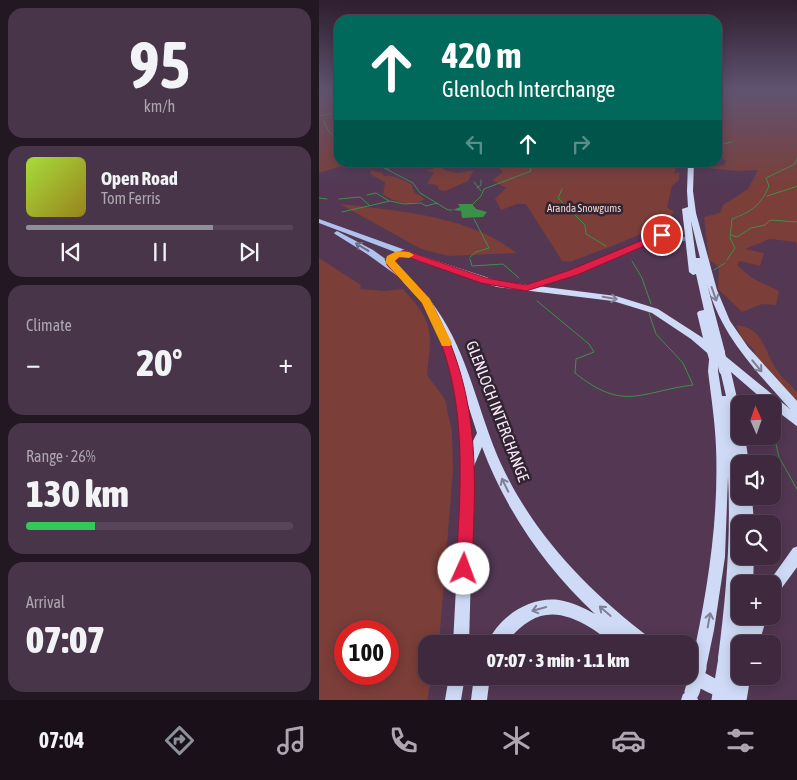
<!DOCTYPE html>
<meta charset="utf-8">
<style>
body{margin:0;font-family:"Asap Condensed",sans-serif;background:#493549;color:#f1f3f6;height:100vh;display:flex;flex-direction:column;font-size:19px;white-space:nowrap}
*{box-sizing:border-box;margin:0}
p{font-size:16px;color:#ada6b0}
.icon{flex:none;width:28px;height:28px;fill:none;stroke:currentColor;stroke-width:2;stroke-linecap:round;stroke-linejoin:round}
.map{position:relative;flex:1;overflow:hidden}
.panel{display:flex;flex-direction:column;gap:8px;padding:8px;background:#221722;width:319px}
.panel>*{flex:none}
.guide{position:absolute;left:15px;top:15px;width:388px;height:152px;border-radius:15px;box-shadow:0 2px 12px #0003,0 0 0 1px #574558;background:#00695c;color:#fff;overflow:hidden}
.needle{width:32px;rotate:358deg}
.tools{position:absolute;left:412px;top:395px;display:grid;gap:10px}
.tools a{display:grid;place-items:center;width:50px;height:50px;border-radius:10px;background:#3e293e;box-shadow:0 2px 12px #0003,0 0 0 1px #574558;font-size:25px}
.speed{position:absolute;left:15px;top:620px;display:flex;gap:10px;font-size:25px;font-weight:700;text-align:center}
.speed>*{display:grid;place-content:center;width:65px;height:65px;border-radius:50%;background:#3e293e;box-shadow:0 2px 12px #0003,0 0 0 1px #574558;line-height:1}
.speed .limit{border:8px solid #d22;background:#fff;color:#111}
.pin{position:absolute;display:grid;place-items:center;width:42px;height:42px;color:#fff;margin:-21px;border:2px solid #fff;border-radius:50%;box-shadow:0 1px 5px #0007}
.me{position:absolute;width:55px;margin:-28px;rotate:2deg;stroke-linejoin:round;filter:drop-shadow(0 0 4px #0008)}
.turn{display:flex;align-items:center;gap:18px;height:105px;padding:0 25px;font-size:22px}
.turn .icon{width:65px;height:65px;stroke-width:2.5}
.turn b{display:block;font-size:35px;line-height:42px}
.lanes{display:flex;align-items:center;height:48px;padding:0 25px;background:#0003;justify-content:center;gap:25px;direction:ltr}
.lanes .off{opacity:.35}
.big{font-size:38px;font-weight:800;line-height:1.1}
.panel .tile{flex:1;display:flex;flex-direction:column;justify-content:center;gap:8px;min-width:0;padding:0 18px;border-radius:15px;background:#493549}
.panel .dial{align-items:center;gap:0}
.dial b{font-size:65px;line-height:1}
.song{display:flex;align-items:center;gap:15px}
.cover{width:60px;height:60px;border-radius:8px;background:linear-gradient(135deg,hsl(80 70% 55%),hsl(50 70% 35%))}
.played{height:5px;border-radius:2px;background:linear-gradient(90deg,#8c9099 70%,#574558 70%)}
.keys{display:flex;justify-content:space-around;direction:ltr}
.heat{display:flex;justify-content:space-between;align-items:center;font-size:28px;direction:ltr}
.charge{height:8px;border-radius:4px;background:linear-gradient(90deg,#34c759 26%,#574558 0)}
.trip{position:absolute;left:99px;top:635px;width:280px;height:50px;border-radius:15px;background:#3e293e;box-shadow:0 2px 12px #0003,0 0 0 1px #574558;font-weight:800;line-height:50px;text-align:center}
.tabs{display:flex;height:80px;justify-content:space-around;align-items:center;background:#191019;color:#ada6b0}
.tabs .icon{width:35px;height:35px}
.tabs .current{color:#8c9099}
.tabs b{font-size:22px;color:#f1f3f6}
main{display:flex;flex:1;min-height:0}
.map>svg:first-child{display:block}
.green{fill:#7b3e38;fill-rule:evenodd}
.water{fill:#3c9149}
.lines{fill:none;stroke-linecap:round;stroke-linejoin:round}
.stream{stroke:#3c9149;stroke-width:1}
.minor-far1{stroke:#6b82b8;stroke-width:4}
.minor{stroke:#6b82b8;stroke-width:4.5}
.primary{fill:#afc2ee;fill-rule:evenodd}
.motorway{fill:#cfdbf6;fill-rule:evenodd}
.motorway-bridge-far2{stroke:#cfdbf6;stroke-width:9}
.motorway-bridge-far1{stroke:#cfdbf6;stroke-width:12}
.motorway-bridge{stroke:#cfdbf6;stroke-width:15}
.oneway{stroke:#6a6b86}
.oneway2{stroke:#808094}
.route{fill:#e11d48;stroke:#92132f}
.slow{fill:#f59e0b}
.labels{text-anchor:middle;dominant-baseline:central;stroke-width:5;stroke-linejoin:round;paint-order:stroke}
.far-park-label{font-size:11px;fill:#efd2cf;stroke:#312431}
.near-street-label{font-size:16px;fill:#f9e7f9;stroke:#312431}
</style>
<main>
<section class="panel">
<div class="tile dial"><b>95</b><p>km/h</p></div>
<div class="tile">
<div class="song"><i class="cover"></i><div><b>Open Road</b><p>Tom Ferris</p></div></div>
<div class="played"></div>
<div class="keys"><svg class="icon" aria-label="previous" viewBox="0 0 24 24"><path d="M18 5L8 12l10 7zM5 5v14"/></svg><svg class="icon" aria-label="pause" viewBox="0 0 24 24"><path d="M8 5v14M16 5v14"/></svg><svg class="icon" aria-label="next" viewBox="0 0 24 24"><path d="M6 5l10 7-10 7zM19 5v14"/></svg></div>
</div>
<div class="tile"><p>Climate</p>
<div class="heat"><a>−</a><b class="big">20°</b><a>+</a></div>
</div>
<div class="tile"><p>Range · 26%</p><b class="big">130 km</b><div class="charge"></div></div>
<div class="tile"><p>Arrival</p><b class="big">07:07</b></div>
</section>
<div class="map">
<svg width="479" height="700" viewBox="0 0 479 700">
<rect width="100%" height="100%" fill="#533753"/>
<path class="green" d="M0 89H20V100H14L20 101V162L33 163 0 173V98H4L0 97Z
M398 89H478V247L477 242 451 239 426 249 445 253 441 266 421 261 418 265 433 278 460 291 457 305 443 304 423 312 399 289 400 267 390 260 385 217 401 213 404 205 429 189 439 170 418 171 389 168 405 165 407 161 398 154 400 150 398 142 400 141 398 139Z
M358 162 355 174 360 172V180L353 186 348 207 355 212C342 231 275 252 251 262L243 261 207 204H198L182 210 176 199 187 188 173 180 184 172 175 163Z
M122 166 125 170 139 173 155 170 149 181 126 191 120 190 118 185 108 184 115 172 107 171Z
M52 170 63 173 65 176C75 175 84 180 93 185L95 192 106 199C93 207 76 203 64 194L66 182 51 174Z
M21 204C81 211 148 215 198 253L130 256 102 249Z
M0 258 42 285 41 289 66 291 84 289C115 323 113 330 108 375L126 399 133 432 134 470 121 631 119 644H108V676H113L108 700H0ZM26 631H69V674H26Z
M417 325C445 328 444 349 457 369 462 377 471 384 478 392V405L436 359 435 350 423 338Z"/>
<path class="water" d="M139 204H153L157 209 168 212 164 217 143 218 142 211 134 210 141 207Z"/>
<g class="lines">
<path class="stream" d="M17 89 20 95
M0 116 16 113 20 108
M4 120 10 132 20 140
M404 144 413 142
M54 162 94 183 101 193 129 210H133
M69 162V169
M155 182 162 191
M158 188 162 185V180
M243 189 239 198 266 225 267 234 287 246
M48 195 57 193 70 201
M448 196 479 186
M0 198 8 199
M20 199 41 197 50 205
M152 206 162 196 165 189 212 171 210 166 205 163
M23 212 71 201 85 204 102 203 107 206 118 203
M412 235 418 237 432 228 446 225 451 220 479 222
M151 257 157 252 170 248 155 219
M151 259 153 266 184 264 200 278
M408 260 416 248 411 238 413 219C432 212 442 205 450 186L447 178 476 164 479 156
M313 261 323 278 332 304
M395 270 406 263
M218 301 270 344 275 352 257 359 256 373C305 412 320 392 374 385L364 363 337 334 330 313
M454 431 460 457 479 491"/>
<path class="minor-far1" d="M308 251C325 242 337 230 355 241L370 238"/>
<path class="minor" d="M212 287 311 250"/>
<path class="primary" d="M0 219 103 256 104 258 103 260H97L0 223Z
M18 231 54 250 86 273 87 275 86 277H80L48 254 16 234 15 233Z"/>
<path class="motorway" d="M369 162H375L374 191 377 213 398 290 411 321 429 347 479 402V427L454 408V404H449L412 372 421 411V436H426L430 464H421V496H433L435 524H421V556H435L434 584H421L420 610H421V616H432L431 623 433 616H448L440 644H421V652L416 648 413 664 407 666 401 664 399 658C407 598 412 538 409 477L406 557 395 630 386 673 412 687 414 693 412 699C399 700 376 685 364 679L363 676H370V665L372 666C388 594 400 521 397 447 396 421 392 396 389 371L390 360 393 357 372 339 333 313 294 301 178 287 97 260 96 258 97 256H103L179 281 297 296 339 309 384 338 378 313 380 311 385 310 377 274 374 275 370 272 363 209 369 207 368 191ZM372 221 381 258H377ZM387 280C401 335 434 367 471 409L405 355 406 352ZM400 362 405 366 401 370 407 396H403L399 371Z
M83 272 86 273C96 284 108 295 116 307 150 354 159 413 182 464 215 535 269 591 331 638L333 644C322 644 309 646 298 644 290 642 280 633 272 628 235 606 213 611 186 644H168C179 617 211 596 240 600 253 602 265 608 276 614 226 567 187 511 163 447L155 466 150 644H134L143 473 139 414 131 369 132 366 136 365C128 345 120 325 107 308 99 296 87 287 79 275ZM148 402 158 433 153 443Z
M479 546V566L459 593 454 595V584L449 583 474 548Z
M130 676H146L142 700H126Z
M155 676H171L168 700H152Z
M371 691 377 693 379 700H362L364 694Z"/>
<path class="motorway-bridge-far2" d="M390 343 395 360
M401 352 405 367"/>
<path class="motorway-bridge-far1" d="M405 365 406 370"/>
<path class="motorway-bridge" d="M373 692 380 668
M400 700 407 658
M413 700 419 663
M420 700 424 676"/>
</g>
<defs><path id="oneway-shaft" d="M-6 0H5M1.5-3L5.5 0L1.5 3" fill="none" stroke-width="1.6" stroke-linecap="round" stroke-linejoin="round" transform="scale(1.25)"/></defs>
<use class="oneway" href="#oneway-shaft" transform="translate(43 247) rotate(-149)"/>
<g class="oneway2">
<use href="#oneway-shaft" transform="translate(395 294) rotate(71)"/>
<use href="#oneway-shaft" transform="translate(291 298) rotate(10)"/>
<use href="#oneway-shaft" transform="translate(438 366) rotate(50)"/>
<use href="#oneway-shaft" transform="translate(186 485) rotate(-116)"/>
<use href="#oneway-shaft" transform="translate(220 609) rotate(164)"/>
<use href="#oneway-shaft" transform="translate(286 611) rotate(-139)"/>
<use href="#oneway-shaft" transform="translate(390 620) rotate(-80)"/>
</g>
<linearGradient id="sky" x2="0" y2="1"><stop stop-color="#2e1e2e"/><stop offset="0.48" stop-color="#605371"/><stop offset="1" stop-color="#605371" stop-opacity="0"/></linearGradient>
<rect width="479" height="187" fill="url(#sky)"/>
<path class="route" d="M343 232 347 235 346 237 258 275 207 291 162 283 86 256 76 261C85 277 105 287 113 304 162 396 157 468 153 569L151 574 145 577 139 574 137 569C142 480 151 385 104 305 95 290 79 277 68 265L66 259 85 250 167 278 207 285 251 270Z"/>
<path class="slow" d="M78 251 90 252 95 255 90 258 80 257 76 261 111 299 133 343 131 346H123L103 303 66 262 68 256Z"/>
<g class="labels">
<g class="far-park-label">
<text x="265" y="208">Aranda Snowgums</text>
</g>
<g class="near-street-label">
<text transform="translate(179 411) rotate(69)">GLENLOCH INTERCHANGE</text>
</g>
</g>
</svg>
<div class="tools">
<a><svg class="needle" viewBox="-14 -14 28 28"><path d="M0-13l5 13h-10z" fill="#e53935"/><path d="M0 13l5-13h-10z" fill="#ada6b0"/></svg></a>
<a><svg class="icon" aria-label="sound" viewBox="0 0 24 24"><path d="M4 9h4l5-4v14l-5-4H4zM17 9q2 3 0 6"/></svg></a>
<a><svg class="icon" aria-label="search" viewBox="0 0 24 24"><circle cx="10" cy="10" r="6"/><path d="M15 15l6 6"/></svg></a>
<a>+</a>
<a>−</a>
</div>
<div class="speed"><div class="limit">100</div></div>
<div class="pin" style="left:343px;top:235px;background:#d93025"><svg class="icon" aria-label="arrive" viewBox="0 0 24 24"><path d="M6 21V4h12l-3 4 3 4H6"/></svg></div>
<svg class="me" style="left:145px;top:569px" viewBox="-20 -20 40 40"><circle r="19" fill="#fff"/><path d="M0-13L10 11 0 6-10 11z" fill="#e11d48"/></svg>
<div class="trip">07:07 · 3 min · 1.1 km</div>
<div class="guide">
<div class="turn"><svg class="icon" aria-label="ahead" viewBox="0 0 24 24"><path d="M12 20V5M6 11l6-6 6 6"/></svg><div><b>420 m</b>Glenloch Interchange</div></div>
<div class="lanes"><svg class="icon off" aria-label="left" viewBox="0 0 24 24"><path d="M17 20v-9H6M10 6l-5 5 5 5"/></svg><svg class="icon" aria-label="ahead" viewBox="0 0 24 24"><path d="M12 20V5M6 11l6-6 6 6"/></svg><svg class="icon off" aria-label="right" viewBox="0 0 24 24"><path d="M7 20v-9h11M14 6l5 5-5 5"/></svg></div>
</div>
</div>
</main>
<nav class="tabs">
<b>07:04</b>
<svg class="icon current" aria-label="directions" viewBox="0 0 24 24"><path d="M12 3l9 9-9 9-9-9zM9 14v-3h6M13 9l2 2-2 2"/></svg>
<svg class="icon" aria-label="music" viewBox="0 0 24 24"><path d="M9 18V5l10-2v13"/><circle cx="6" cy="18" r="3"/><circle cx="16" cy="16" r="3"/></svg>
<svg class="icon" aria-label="phone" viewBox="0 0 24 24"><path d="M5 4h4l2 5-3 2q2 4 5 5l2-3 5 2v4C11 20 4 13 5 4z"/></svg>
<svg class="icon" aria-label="climate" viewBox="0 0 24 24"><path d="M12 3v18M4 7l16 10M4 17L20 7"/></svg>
<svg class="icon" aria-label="car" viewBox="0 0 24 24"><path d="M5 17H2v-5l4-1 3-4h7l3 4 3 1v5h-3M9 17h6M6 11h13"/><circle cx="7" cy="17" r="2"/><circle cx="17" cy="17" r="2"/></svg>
<svg class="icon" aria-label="filters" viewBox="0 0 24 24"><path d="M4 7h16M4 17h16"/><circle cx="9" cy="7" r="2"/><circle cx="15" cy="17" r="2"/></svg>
</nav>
